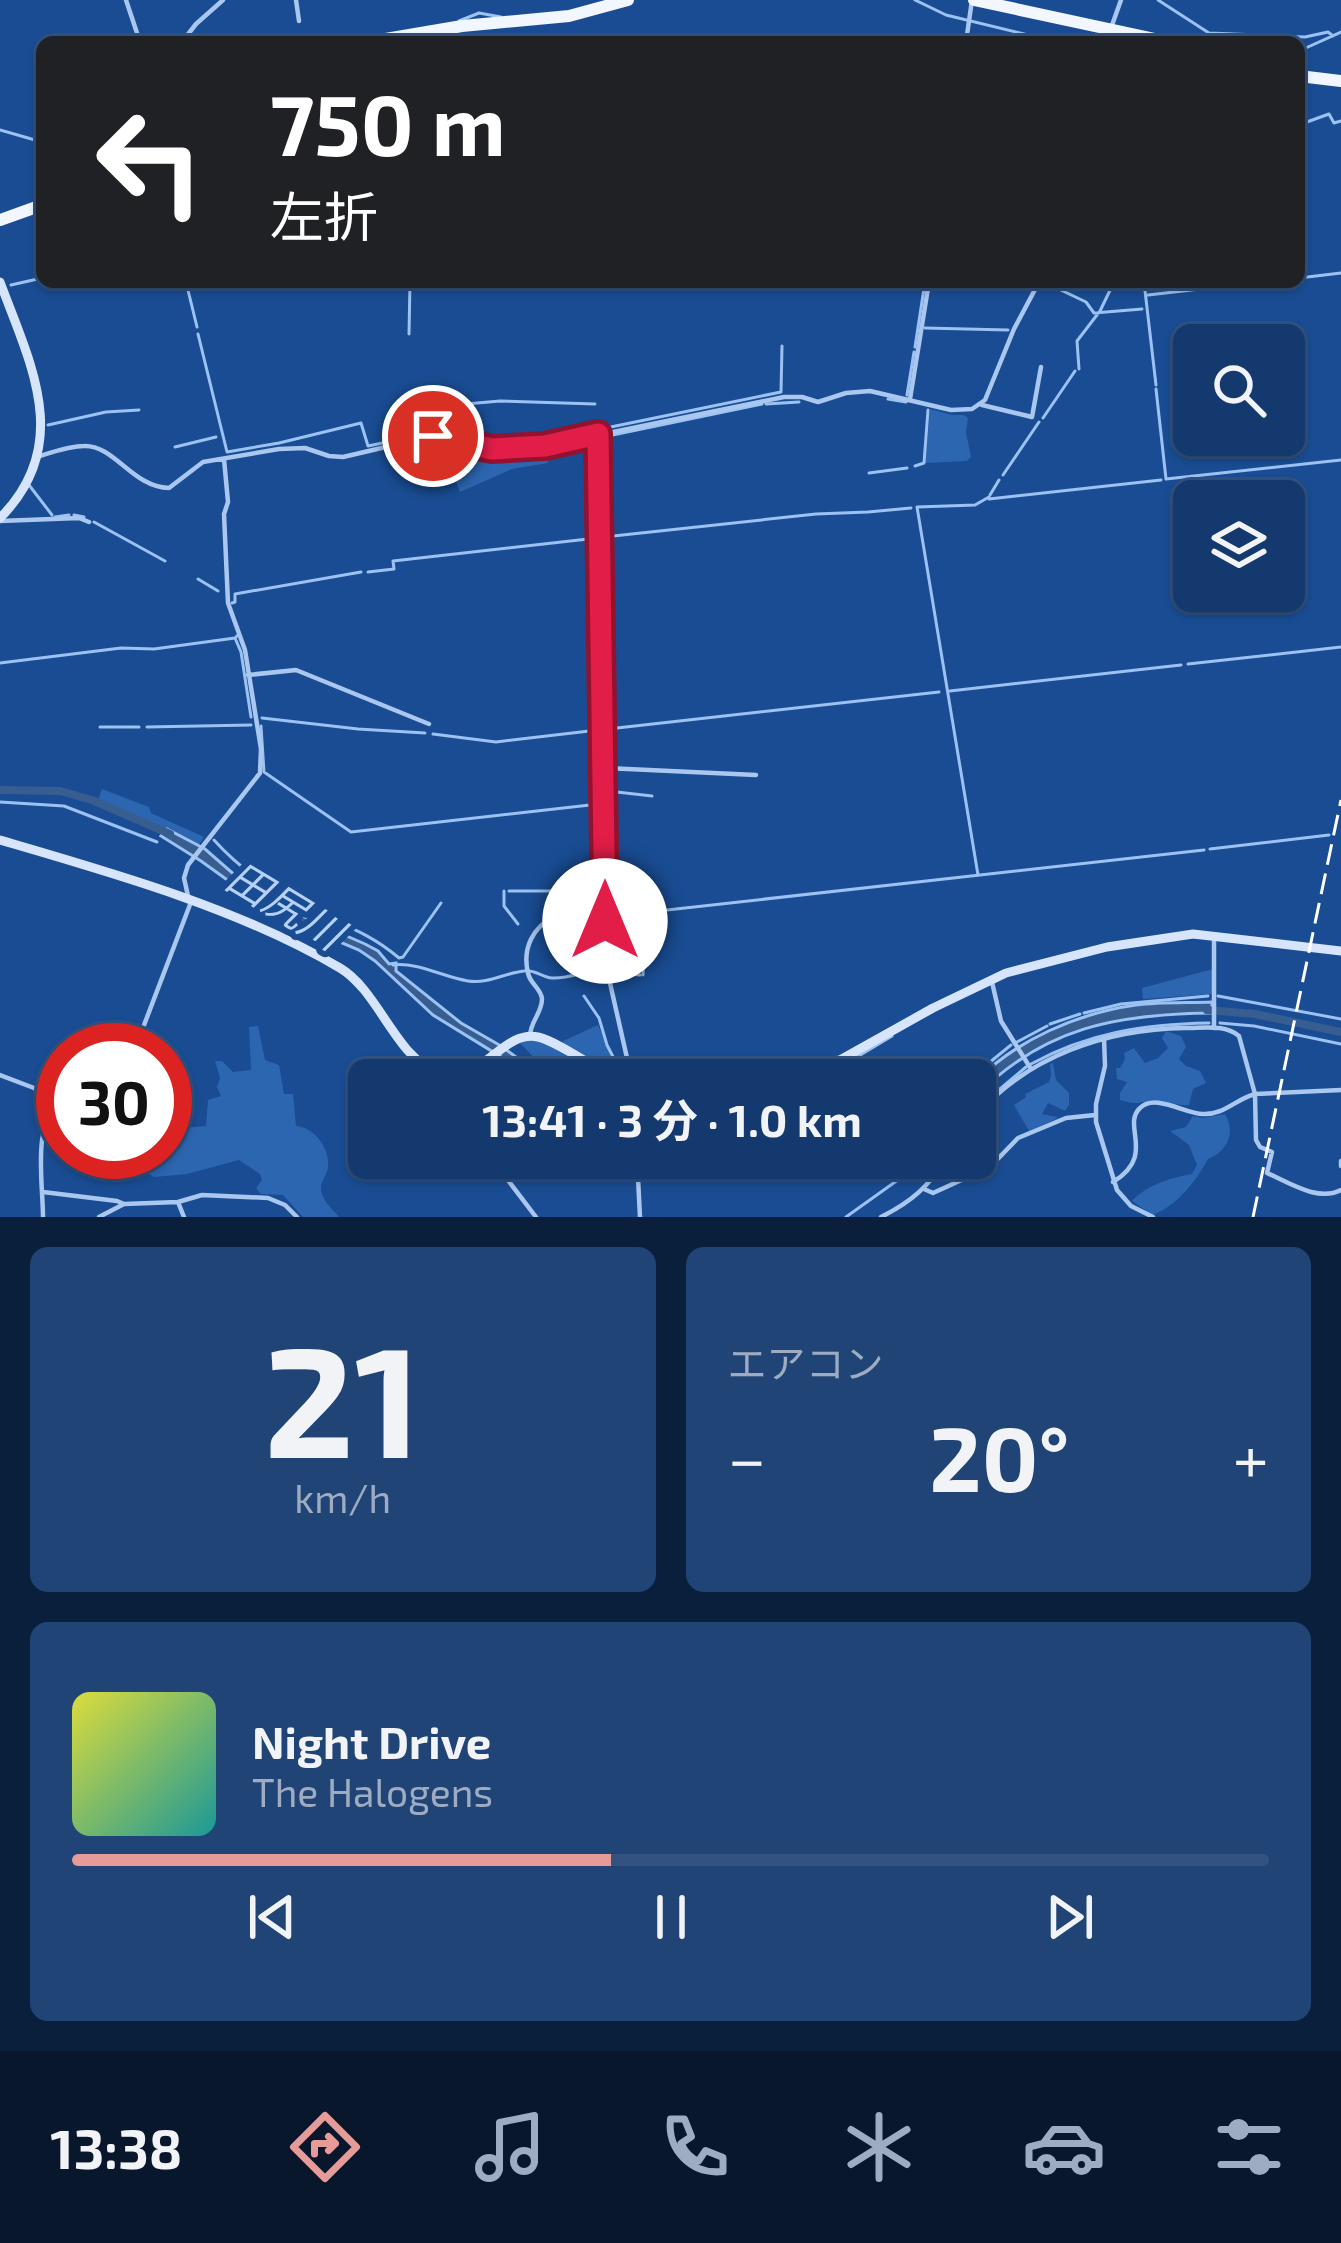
<!DOCTYPE html>
<html lang="ja">
<meta charset="utf-8">
<style>
body{margin:0;font-family:"Exo 2","Noto Sans JP",sans-serif;background:#204476;color:#f1f3f6;height:100vh;display:flex;flex-direction:column;font-size:45px;white-space:nowrap}
*{box-sizing:border-box;margin:0}
p{font-size:39px;color:#9dacc2}
.icon{flex:none;width:66px;height:66px;fill:none;stroke:currentColor;stroke-width:2;stroke-linecap:round;stroke-linejoin:round}
.map{position:relative;height:1217px;overflow:hidden}
.details{display:flex;flex-direction:column;gap:30px;padding:30px;background:#0a1f3c;flex:1}
.details>*{flex:none}
.banner{position:absolute;left:36px;top:36px;width:1269px;height:252px;border-radius:18px;box-shadow:0 3px 9px #0004,0 0 0 3px #325381;background:#202124;color:#fff;overflow:hidden}
.fabs{position:absolute;left:1173px;top:324px;display:grid;gap:24px}
.fabs a{display:grid;place-items:center;width:132px;height:132px;border-radius:18px;background:#13396e;box-shadow:0 3px 9px #0004,0 0 0 3px #325381;font-size:60px}
.speed{position:absolute;left:36px;top:1023px;display:flex;gap:24px;font-size:60px;font-weight:700;text-align:center}
.speed>*{display:grid;place-content:center;width:156px;height:156px;border-radius:50%;background:#13396e;box-shadow:0 3px 9px #0004,0 0 0 3px #325381;line-height:1}
.speed .limit{border:18px solid #d22;background:#fff;color:#111}
.pin{position:absolute;display:grid;place-items:center;width:102px;height:102px;color:#fff;margin:-51px;border:6px solid #fff;border-radius:50%;box-shadow:0 3px 12px #0007}
.me{position:absolute;width:132px;margin:-66px;rotate:0deg;stroke-linejoin:round;filter:drop-shadow(0 0 9px #0008)}
.turn{display:flex;align-items:center;gap:42px;height:252px;padding:0 36px;font-size:54px}
.turn .icon{width:156px;height:156px;stroke-width:2.5}
.turn b{display:block;font-size:84px;line-height:102px}
.big{font-size:90px;font-weight:700;line-height:1.1}
.details .tile{flex:1;display:flex;flex-direction:column;justify-content:center;gap:18px;min-width:0;padding:0 42px;border-radius:18px;background:#204476}
.details .dial{align-items:center;gap:0}
.dial b{font-size:156px;line-height:1}
.song{display:flex;align-items:center;gap:36px}
.cover{width:144px;height:144px;border-radius:18px;background:linear-gradient(135deg,hsl(60 70% 55%),hsl(180 70% 35%))}
.played{height:12px;border-radius:6px;background:linear-gradient(90deg,#e69b98 45%,#325381 45%)}
.keys{display:flex;justify-content:space-around;direction:ltr}
.heat{display:flex;justify-content:space-between;align-items:center;font-size:66px;direction:ltr}
.details .tiles{flex:1;display:grid;gap:30px;grid-template-columns:1fr 1fr}
.tile:last-child{grid-column:span 2}
.trip{position:absolute;left:348px;top:1059px;width:648px;height:120px;border-radius:18px;background:#13396e;box-shadow:0 3px 9px #0004,0 0 0 3px #325381;font-weight:700;line-height:120px;text-align:center}
.menu{display:flex;height:192px;justify-content:space-around;align-items:center;background:#08172c;color:#9dacc2}
.menu .icon{width:84px;height:84px}
.menu .selected{color:#e69b98}
.menu b{font-size:54px;color:#f1f3f6}
.map>svg:first-child{display:block}
.green{fill:#2c65b0}
.water{fill:#385d90;stroke:#9bc2f2;stroke-width:3}
.lines{fill:none;stroke-linecap:round;stroke-linejoin:round}
.stream{stroke:#9bc2f2;stroke-width:3}
.river{stroke:#385d90;stroke-width:8}
.street{stroke:#a9c7ef;stroke-width:4.5}
.secondary{stroke:#d6e5fb;stroke-width:9}
.primary{stroke:#f1f6ff;stroke-width:12}
.rail{stroke:#fff;stroke-width:3;stroke-dasharray:21 9;stroke-linecap:butt}
.route-casing{stroke:#92132f;stroke-width:30}
.route{stroke:#e11d48;stroke-width:21}
.labels{text-anchor:middle;dominant-baseline:central;stroke-width:12;stroke-linejoin:round;paint-order:stroke}
.water-label{font-size:42px;font-style:italic;fill:#b5d2f6;stroke:#194c92}
</style>
<div class="map">
<svg width="1341" height="1217" viewBox="0 0 1341 1217">
<rect width="100%" height="100%" fill="#194c92"/>
<path class="green" d="M930 409 952 415H964L968 418 966 432 971 457 967 461 925 463Z
M545 448 548 463 512 469 460 492 451 468 493 450Z
M102 789 149 807 151 813 204 837 199 845 98 800Z
M1213 969 1212 994 1143 999 1142 988Z
M598 1025 622 1078 562 1044 563 1041Z
M258 1026 265 1060 279 1065 284 1094H293L296 1126C314 1127 330 1148 328 1167 327 1178 318 1182 322 1194 325 1203 333 1210 339 1217H303L283 1195 261 1194 256 1188 262 1180 260 1174 239 1160 187 1174 154 1177 124 1159 88 1167 82 1152H165V1137L170 1129 206 1126 208 1100 221 1096 217 1087 220 1078 215 1061H222L233 1072 251 1070 249 1027Z
M1166 1031 1181 1036 1186 1047 1179 1059 1186 1066 1200 1071 1206 1083 1193 1089 1189 1105C1178 1106 1171 1102 1159 1101 1142 1099 1141 1107 1120 1100V1093L1127 1082 1117 1079 1116 1068H1120L1125 1059 1124 1053 1134 1048 1145 1063 1158 1058 1168 1048 1162 1038Z
M531 1040 543 1042 566 1054 574 1080C551 1079 535 1058 520 1043Z
M1053 1063 1056 1080 1069 1093V1105L1065 1111 1048 1103 1042 1114 1057 1117 1056 1119 1029 1131 1014 1105 1026 1097 1025 1094 1049 1082 1051 1075 1050 1064Z
M1225 1114C1236 1132 1228 1151 1208 1159 1197 1180 1176 1207 1152 1215L1132 1201C1147 1185 1170 1178 1192 1174L1197 1165 1189 1145 1170 1131 1186 1127 1193 1116 1203 1118Z"/>
<path class="water" d="M167 829 205 849 245 884 310 920 365 944 378 951 389 964 396 963V971L461 1023 501 1046 547 1080H533L511 1063 433 1015 375 961 359 950 276 915 201 861 161 836Z
M1212 1002V1013C1117 1014 1044 1027 975 1097V1082C1016 1040 1078 1013 1136 1005 1161 1002 1187 1003 1212 1002Z
M709 1158 790 1162 812 1158H864C807 1168 765 1178 709 1158Z"/>
<g class="lines">
<path class="stream" d="M915 0 946 15 1028 35 1038 42
M1158 0 1209 33 1305 37 1328 32 1333 36
M459 21 479 13 501 17
M346 42 367 38
M1299 51 1341 32
M1304 123 1329 114 1334 123 1341 121
M0 130 42 142
M1299 278 1341 273
M186 282 197 327
M1044 282 1086 302 1094 313 1142 309
M1144 282 1156 385
M11 285 42 278
M1148 295 1261 282
M925 328 1008 330
M198 334 227 452 279 443 361 423 368 446 406 438
M409 334 410 282
M915 347 925 282
M1079 369 1077 341 1100 311 1114 282
M1156 389 1166 479 1341 460
M907 395 914 352
M888 399 906 402
M766 404 799 402
M409 409 500 401 595 404
M1043 418 1075 371
M48 425 106 412 139 410
M601 429 781 392 782 346
M603 437 762 404
M175 447 216 437
M915 466 924 463 928 410
M869 473 907 468
M1003 475 1039 422
M29 485 52 515
M990 495 999 480
M989 499 1161 480
M74 515 84 517
M55 517 69 515
M94 522 165 561
M604 537 816 514 868 512 911 508
M368 572 394 569 393 561 597 538
M198 579 218 591
M232 603 235 602V594L361 572
M235 638 241 652 251 717
M0 663 121 648 154 649 235 638 238 635
M1188 664 1341 647
M950 691 1181 665
M262 718 358 729 425 733
M261 726 264 772 351 832 590 805
M100 727H139
M147 727 251 725
M608 729 939 692
M433 734 496 742 598 730
M608 791 652 796
M0 802 64 806 157 842
M214 840C240 869 272 891 307 908 343 926 367 931 399 958L403 957 441 903
M1210 849 1329 835
M602 869V885
M978 875 917 507 975 505 989 497
M504 891V906L518 924
M509 891H601
M607 891 644 892
M608 926 638 929
M393 965C418 962 443 977 468 981 489 984 504 973 524 971 534 969 542 977 552 978 566 979 594 970 607 965L629 974 640 975
M643 975 645 921 658 911 1204 850
M584 996 599 1018 607 1045 625 1080
M1218 996 1341 1019
M1084 1013 1121 1004 1208 996
M1220 1023 1254 1026 1341 1044
M1050 1024 1080 1014
M1017 1042 1047 1026
M1031 1064C1088 1033 1144 1024 1209 1023
M836 1066 847 1063 892 1036
M796 1072 831 1068
M741 1080 786 1074
M968 1080 1011 1045
M975 1110 1026 1067
M846 1217 916 1167 935 1158"/>
<path class="river" d="M0 790 60 791 92 800 170 834
M1207 1010 1255 1014 1341 1032"/>
<path class="street" d="M126 0 140 42
M296 0 299 21
M1111 28 1121 0
M182 42 196 24 223 0
M966 42 972 0
M910 399 929 282
M982 405 1032 417 1041 367
M598 434 605 961 632 1080
M36 457C50 453 69 446 84 446 115 445 132 487 169 488L203 462 279 449 305 448 329 456 343 457 433 436 492 449 545 446 784 397H802L818 402 846 393 870 391 951 410 972 409 985 400 1014 329 1039 282
M0 521 79 518 89 522
M248 675 296 670 429 724
M606 768 756 775
M188 896 184 878 188 865 260 773 261 749 245 650 228 603 224 514 228 502 224 459
M1214 937V1028
M992 982 1001 1021 1031 1069
M530 1036C530 1022 542 1013 542 999 541 988 530 984 528 973 522 948 533 927 555 916L606 921
M1104 1038 1105 1066 1096 1104V1122L1117 1190 1131 1206 1153 1217
M128 1050 141 1033 191 902
M0 1075 34 1088 51 1105
M975 1117C1027 1056 1107 1029 1185 1028 1204 1028 1225 1024 1239 1036L1255 1094 1256 1140 1260 1147 1272 1152 1267 1173C1290 1183 1318 1202 1341 1190
M491 1158 536 1217
M637 1158 640 1217
M1341 1161V1166
M1113 1182C1157 1155 1121 1126 1140 1108 1155 1093 1185 1114 1203 1114 1224 1115 1236 1099 1255 1094L1341 1090
M924 1189 933 1193 990 1167 1018 1138 1066 1118 1095 1115
M43 1192 117 1201 124 1204
M178 1202 184 1217
M43 1217C43 1181 31 1122 63 1098
M99 1217 124 1204 178 1202 202 1195 268 1198 285 1205 297 1217
M881 1217C913 1201 927 1187 948 1158"/>
<path class="secondary" d="M0 282C30 363 74 444 0 518
M0 840C113 873 238 908 340 968 379 991 397 1060 439 1073 482 1086 502 1029 538 1037 559 1042 596 1069 618 1080
M702 1080 840 1060 933 1008 1006 973 1107 947 1193 934 1341 951"/>
<path class="primary" d="M974 0 1169 42
M368 42 462 26 569 16 628 0
M1299 76 1341 81
M0 220 42 205"/>
<path class="rail" d="M1253 1217 1341 800"/>
</g>
<g class="lines">
<g class="route-casing">
<path id="route" d="M433 436 492 449 545 446 598 434 605 921"/>
</g>
<use href="#route" class="route"/>
</g>
<g class="labels">
<g class="water-label">
<text transform="translate(286 904) rotate(31)">田尻川</text>
</g>
</g>
</svg>
<div class="fabs">
<a><svg class="icon" aria-label="search" viewBox="0 0 24 24"><circle cx="10" cy="10" r="6"/><path d="M15 15l6 6"/></svg></a>
<a><svg class="icon" aria-label="layers" viewBox="0 0 24 24"><path d="M12 4l9 5-9 5-9-5zM3 14l9 5 9-5"/></svg></a>
</div>
<div class="speed"><div class="limit">30</div></div>
<div class="pin" style="left:433px;top:436px;background:#d93025"><svg class="icon" aria-label="arrive" viewBox="0 0 24 24"><path d="M6 21V4h12l-3 4 3 4H6"/></svg></div>
<svg class="me" style="left:605px;top:921px" viewBox="-20 -20 40 40"><circle r="19" fill="#fff"/><path d="M0-13L10 11 0 6-10 11z" fill="#e11d48"/></svg>
<div class="trip">13:41 · 3 分 · 1.0 km</div>
<div class="banner">
<div class="turn"><svg class="icon" aria-label="left" viewBox="0 0 24 24"><path d="M17 20v-9H6M10 6l-5 5 5 5"/></svg><div><b>750 m</b>左折</div></div>
</div>
</div>
<section class="details">
<div class="tiles">
<div class="tile dial"><b>21</b><p>km/h</p></div>
<div class="tile"><p>エアコン</p>
<div class="heat"><a>−</a><b class="big">20°</b><a>+</a></div>
</div>
<div class="tile">
<div class="song"><i class="cover"></i><div><b>Night Drive</b><p>The Halogens</p></div></div>
<div class="played"></div>
<div class="keys"><svg class="icon" aria-label="previous" viewBox="0 0 24 24"><path d="M18 5L8 12l10 7zM5 5v14"/></svg><svg class="icon" aria-label="pause" viewBox="0 0 24 24"><path d="M8 5v14M16 5v14"/></svg><svg class="icon" aria-label="next" viewBox="0 0 24 24"><path d="M6 5l10 7-10 7zM19 5v14"/></svg></div>
</div>
</div>
</section>
<nav class="menu">
<b>13:38</b>
<svg class="icon selected" aria-label="directions" viewBox="0 0 24 24"><path d="M12 3l9 9-9 9-9-9zM9 14v-3h6M13 9l2 2-2 2"/></svg>
<svg class="icon" aria-label="music" viewBox="0 0 24 24"><path d="M9 18V5l10-2v13"/><circle cx="6" cy="18" r="3"/><circle cx="16" cy="16" r="3"/></svg>
<svg class="icon" aria-label="phone" viewBox="0 0 24 24"><path d="M5 4h4l2 5-3 2q2 4 5 5l2-3 5 2v4C11 20 4 13 5 4z"/></svg>
<svg class="icon" aria-label="climate" viewBox="0 0 24 24"><path d="M12 3v18M4 7l16 10M4 17L20 7"/></svg>
<svg class="icon" aria-label="car" viewBox="0 0 24 24"><path d="M5 17H2v-5l4-1 3-4h7l3 4 3 1v5h-3M9 17h6M6 11h13"/><circle cx="7" cy="17" r="2"/><circle cx="17" cy="17" r="2"/></svg>
<svg class="icon" aria-label="filters" viewBox="0 0 24 24"><path d="M4 7h16M4 17h16"/><circle cx="9" cy="7" r="2"/><circle cx="15" cy="17" r="2"/></svg>
</nav>
